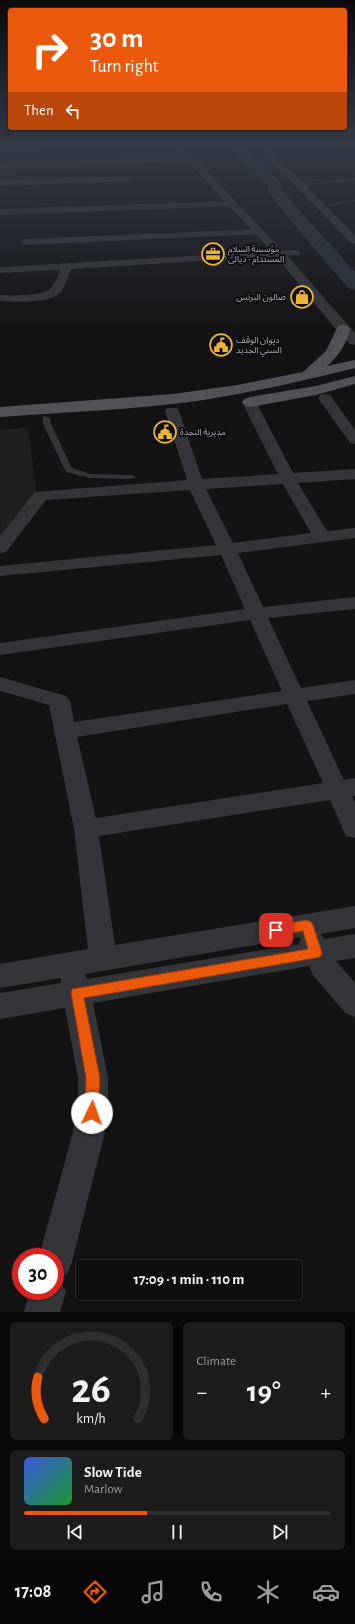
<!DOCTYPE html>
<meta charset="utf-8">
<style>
body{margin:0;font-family:"Alegreya Sans","Noto Sans Arabic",sans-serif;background:#1c1c1d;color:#f1f3f6;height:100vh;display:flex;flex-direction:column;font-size:15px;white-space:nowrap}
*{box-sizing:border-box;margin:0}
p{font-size:13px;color:#9b9c9e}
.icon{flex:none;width:22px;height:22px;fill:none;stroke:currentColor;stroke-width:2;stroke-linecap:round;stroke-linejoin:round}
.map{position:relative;height:1312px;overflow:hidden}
.panel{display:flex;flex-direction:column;gap:10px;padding:10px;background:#080808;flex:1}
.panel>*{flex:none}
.hud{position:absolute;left:8px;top:8px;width:339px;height:122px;border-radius:4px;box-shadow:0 1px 3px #0004,0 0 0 1px #2e2e2f;background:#ea580c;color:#fff;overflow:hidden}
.speed{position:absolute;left:12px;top:1248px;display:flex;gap:8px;font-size:20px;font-weight:700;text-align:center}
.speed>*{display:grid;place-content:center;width:52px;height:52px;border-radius:50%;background:#0e0e0f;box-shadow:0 1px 3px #0004,0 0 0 1px #2e2e2f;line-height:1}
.speed .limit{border:6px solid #d22;background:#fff;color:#111}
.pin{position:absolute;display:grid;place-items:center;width:34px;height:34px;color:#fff;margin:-17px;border-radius:8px;box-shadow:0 2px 6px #0006}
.me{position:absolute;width:44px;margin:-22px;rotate:3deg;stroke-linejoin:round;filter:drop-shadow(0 0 3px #0008)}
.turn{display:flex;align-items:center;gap:14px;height:84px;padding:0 16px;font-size:18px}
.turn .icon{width:52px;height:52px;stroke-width:2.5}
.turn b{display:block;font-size:28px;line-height:34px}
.then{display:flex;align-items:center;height:38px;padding:0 16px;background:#0003;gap:8px;font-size:15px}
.big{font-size:30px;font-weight:700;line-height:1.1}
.panel .widget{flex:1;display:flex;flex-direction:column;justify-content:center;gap:6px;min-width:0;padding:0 14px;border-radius:6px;background:#1c1c1d}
.panel .dial{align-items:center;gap:0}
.dial svg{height:104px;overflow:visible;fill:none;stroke:#2e2e2f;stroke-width:7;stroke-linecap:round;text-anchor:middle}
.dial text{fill:#f1f3f6;stroke:none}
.song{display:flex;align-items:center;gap:12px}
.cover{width:48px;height:48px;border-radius:6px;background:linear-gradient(135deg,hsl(230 70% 55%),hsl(130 70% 35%))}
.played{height:4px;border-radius:2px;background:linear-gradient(90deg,#ea580c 40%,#2e2e2f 40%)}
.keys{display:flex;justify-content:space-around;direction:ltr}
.heat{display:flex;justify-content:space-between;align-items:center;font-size:22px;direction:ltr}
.panel .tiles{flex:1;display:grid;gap:10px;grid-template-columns:1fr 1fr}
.widget:last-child{grid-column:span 2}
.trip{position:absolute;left:76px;top:1260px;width:226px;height:40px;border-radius:4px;background:#0e0e0f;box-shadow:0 1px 3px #0004,0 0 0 1px #2e2e2f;font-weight:700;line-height:40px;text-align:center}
.dock{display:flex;height:64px;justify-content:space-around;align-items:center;background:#060606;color:#9b9c9e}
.dock .icon{width:28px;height:28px}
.dock .on{color:#ea580c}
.dock b{font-size:18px;color:#f1f3f6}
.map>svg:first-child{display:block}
.built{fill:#1f1f21}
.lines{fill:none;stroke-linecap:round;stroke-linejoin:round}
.river{fill:#2a3138;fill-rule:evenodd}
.service{fill:#343539;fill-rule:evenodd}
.minor{fill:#343539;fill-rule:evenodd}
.tertiary{fill:#343539;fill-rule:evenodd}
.primary{fill:#505258;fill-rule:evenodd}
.route{fill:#ea580c;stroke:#983908}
.labels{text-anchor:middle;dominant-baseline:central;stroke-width:4;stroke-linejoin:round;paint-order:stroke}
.far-poi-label{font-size:9px;fill:#a5a9b4;stroke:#0e0e0f;text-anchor:start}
</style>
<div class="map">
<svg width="355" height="1312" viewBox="0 0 355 1312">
<rect width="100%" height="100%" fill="#131314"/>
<path class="built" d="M25 428 29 430 36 492 0 540V430Z"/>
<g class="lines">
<path class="river" d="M230 146H243L279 181 283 191 293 203 355 272V290L348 288 281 209 268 192 267 185Z"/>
<path class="service" d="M355 178V180L301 186 299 185Z
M355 199V201L322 208 320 207Z
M43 416 50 418 51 424 72 468 90 474 132 475 136 477 132 479 89 478 66 472 43 424Z"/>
<path class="minor" d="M86 146H176L172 148 0 152V148Z
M271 146H288C283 150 265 153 260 149Z
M191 157H194V161L0 169V163Z
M129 176 133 179 132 181 0 186V180Z
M233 201 238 204 236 206 0 215V209Z
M259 229 263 230 264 232 263 234 25 245 20 242 25 239Z
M295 250 299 251 300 253 299 255 71 269C68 276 66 286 61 292 49 304 16 302 0 301V295C12 295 44 297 52 287 56 282 58 275 60 270L0 273V267Z
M325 394 330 395 355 430V444L350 443 318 398 320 395Z
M249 398 254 399 256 402 293 473 355 469V479L298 483 327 531 355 528V538L238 553 263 607 355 597V609L268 618 301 688 355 680V694L307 701 344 780 355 778V796H352L355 803V838L346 836 330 800 99 836 115 945 355 906V928L321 934 324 939 355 934V958L336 961 355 983V1017L345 1013 313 975 309 966 93 1003 108 1078V1095L105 1132 72 1262 67 1274 58 1278 66 1291 60 1312H24L30 1291H55V1257H39L73 1132 78 1095V1078L65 1008 0 1019V993L61 983V978L0 988V964L88 949 74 829 49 705 0 691V677L66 696 70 701 74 722 282 691 250 620 0 655V643L245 609 221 555 0 576V566L216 545 190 490 46 500 6 552 0 553V536L35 492 187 480 165 411 167 408H177L179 411 202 479 278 474 242 402 244 399ZM283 484 311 533 233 543 206 489ZM287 704 323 783 96 818 77 737ZM301 937 299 944 87 979 85 974Z"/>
<path class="tertiary" d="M174 146H182L283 251 355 333V345L350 344 338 332 275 255Z
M257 146H266L355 235V244L351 243Z"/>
<path class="primary" d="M343 325 348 326 350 329C346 344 339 356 327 366L355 360V368C303 381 250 393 197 401 132 410 66 412 0 417V407L173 394 237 385 303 372 326 351 338 326Z
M355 376V384L316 395 250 407 245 405 242 402 245 399 250 397 316 386Z"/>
</g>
<linearGradient id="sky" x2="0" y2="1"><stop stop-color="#0a0a0b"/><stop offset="0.44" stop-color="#333945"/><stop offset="1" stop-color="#333945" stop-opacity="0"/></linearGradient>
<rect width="355" height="329" fill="url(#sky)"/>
<path class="route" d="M307 920 311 922 313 925 322 953 320 957 316 958 84 998 100 1078 99 1113 97 1118 92 1120 87 1118 85 1113 86 1078 71 993 72 989 308 949 303 931 276 936 271 934 270 930 271 927 276 925Z"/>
<defs>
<g id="office-ring" transform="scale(1.15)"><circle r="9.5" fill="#0e0e0f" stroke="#ebb234" stroke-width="1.5"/><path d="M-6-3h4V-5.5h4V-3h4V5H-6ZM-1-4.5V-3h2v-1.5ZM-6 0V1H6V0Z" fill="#ebb234"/></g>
<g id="shop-ring" transform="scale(1.15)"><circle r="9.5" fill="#0e0e0f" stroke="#ebb234" stroke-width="1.5"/><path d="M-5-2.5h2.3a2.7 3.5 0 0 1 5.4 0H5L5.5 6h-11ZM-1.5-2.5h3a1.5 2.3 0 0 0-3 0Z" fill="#ebb234"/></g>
<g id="civic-ring" transform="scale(1.15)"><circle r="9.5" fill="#0e0e0f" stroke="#ebb234" stroke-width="1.5"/><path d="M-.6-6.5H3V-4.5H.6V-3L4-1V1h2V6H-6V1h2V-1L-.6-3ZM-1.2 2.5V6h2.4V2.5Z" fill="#ebb234"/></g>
</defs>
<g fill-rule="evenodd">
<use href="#office-ring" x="213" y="254"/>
<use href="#shop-ring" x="302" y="297"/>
<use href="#civic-ring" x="221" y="345"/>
<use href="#civic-ring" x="165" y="432"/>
</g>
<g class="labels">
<g class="far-poi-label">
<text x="228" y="249">مؤسسة السلام<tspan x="228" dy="10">المستدام - ديالى</tspan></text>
<text x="286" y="297" text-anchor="end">صالون البرنس</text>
<text x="236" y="340">ديوان الوقف<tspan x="236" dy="10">السني الجديد</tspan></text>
<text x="180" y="432">مديرية النجدة</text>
</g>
</g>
</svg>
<div class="speed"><div class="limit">30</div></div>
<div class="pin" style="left:276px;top:930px;background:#d93025"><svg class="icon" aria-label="arrive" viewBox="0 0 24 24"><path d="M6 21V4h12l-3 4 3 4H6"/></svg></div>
<svg class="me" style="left:92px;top:1113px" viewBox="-20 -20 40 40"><circle r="19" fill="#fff"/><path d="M0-13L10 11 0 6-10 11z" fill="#ea580c"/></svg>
<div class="trip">17:09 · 1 min · 110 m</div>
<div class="hud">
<div class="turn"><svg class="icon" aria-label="right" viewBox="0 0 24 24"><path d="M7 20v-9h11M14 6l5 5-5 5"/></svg><div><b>30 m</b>Turn right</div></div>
<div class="then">Then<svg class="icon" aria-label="left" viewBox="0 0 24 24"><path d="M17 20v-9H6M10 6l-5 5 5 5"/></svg></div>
</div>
</div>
<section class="panel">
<div class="tiles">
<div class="widget dial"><svg viewBox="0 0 100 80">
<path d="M14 69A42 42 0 1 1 86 69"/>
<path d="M14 69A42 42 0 0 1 9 37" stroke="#ea580c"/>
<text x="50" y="56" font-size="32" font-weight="700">26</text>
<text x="50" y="72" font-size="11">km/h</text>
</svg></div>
<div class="widget"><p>Climate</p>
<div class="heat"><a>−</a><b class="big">19°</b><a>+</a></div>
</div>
<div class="widget">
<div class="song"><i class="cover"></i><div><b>Slow Tide</b><p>Marlow</p></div></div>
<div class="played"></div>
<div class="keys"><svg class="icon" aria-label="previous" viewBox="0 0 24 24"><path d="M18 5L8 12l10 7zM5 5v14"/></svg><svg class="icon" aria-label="pause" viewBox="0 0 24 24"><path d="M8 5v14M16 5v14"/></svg><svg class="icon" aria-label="next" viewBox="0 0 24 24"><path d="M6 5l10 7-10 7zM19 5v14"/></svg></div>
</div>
</div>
</section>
<nav class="dock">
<b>17:08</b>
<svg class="icon on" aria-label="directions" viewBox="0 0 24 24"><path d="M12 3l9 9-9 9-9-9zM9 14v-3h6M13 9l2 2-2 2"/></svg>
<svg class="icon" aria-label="music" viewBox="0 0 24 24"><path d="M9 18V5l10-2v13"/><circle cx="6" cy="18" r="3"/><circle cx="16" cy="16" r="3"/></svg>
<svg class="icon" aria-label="phone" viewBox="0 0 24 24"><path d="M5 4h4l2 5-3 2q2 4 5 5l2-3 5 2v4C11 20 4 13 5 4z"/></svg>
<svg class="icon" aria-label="climate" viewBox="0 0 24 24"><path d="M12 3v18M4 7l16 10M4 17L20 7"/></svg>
<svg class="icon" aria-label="car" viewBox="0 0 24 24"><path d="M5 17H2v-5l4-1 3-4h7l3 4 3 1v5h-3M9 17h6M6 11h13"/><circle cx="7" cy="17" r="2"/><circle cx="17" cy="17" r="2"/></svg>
</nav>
